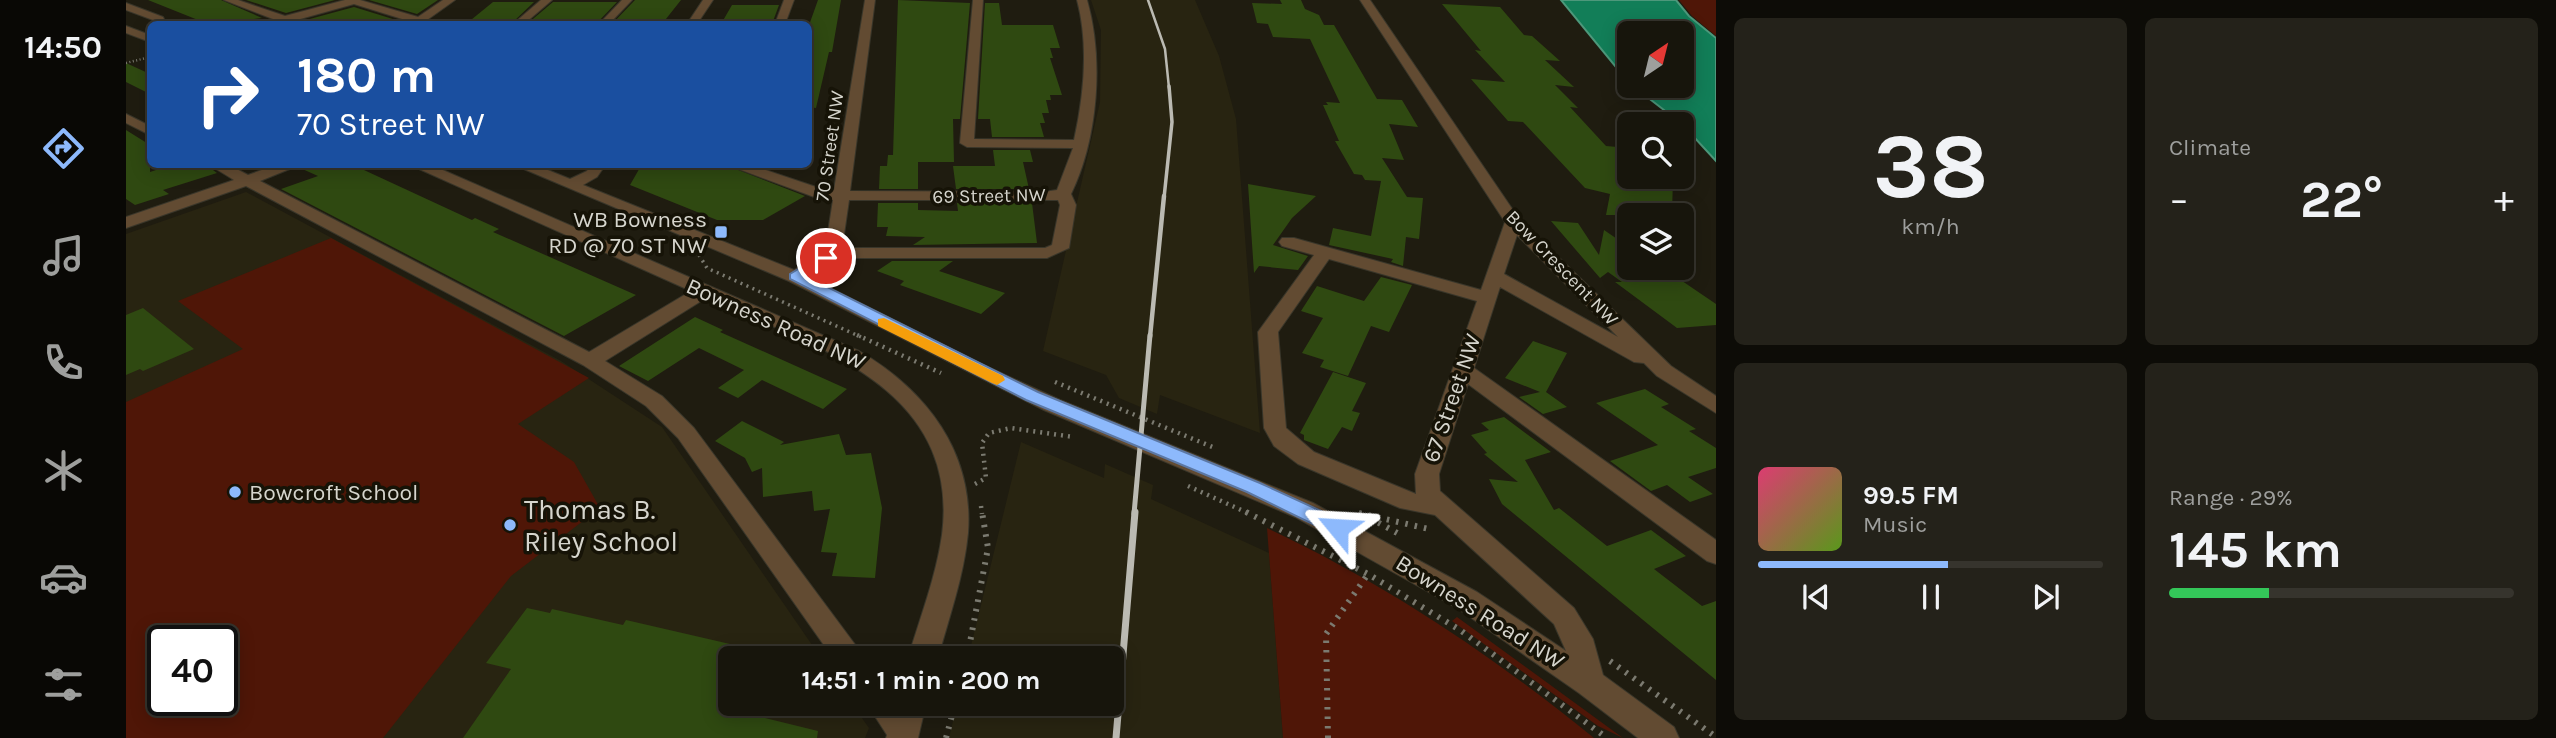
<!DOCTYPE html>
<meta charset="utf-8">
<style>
body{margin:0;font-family:Karla,sans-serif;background:#24221a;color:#f1f3f6;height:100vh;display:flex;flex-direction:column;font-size:26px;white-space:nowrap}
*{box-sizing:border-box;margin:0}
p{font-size:23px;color:#9e9f9d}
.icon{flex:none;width:38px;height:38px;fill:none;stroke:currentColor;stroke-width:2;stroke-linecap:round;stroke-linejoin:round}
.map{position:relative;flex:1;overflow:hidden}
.drawer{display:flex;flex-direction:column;gap:18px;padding:18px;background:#0d0c07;width:840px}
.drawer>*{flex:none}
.top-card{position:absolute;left:21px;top:21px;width:665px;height:147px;border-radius:10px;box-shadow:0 4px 18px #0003,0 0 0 2px #36342d;background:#1a4fa0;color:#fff;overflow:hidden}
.needle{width:46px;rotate:35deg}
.tools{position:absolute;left:1491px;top:21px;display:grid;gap:14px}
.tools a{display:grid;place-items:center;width:77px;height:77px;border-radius:10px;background:#17150c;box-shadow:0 4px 18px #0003,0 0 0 2px #36342d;font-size:35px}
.speed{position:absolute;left:21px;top:625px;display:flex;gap:14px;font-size:35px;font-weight:700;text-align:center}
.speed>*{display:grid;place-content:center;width:91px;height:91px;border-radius:50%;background:#17150c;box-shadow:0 4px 18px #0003,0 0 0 2px #36342d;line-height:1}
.speed .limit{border:4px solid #111;border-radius:10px;background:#fff;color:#111}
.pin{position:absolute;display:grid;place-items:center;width:60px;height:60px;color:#fff;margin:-30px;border:4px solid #fff;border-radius:50%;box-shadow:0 2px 7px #0007}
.me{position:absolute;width:77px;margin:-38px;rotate:297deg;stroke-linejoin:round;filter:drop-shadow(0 0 5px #0008)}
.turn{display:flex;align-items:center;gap:24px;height:147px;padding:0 35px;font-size:32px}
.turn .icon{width:91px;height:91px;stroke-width:2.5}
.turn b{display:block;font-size:49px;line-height:60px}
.big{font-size:52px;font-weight:700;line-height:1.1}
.drawer .card{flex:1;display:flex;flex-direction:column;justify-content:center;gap:10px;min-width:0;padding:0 24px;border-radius:10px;background:#24221a}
.drawer .dial{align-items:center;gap:0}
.dial b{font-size:91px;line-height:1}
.song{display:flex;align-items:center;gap:21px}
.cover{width:84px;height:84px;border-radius:10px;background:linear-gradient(135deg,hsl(340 70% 55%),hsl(90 70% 35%))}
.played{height:7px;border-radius:4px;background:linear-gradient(90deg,#8db9fc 55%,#36342d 55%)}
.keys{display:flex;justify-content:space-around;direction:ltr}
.heat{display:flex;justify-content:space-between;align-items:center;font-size:38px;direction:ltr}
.charge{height:10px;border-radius:5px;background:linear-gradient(90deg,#34c759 29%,#36342d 0)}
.drawer .tiles{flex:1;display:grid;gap:18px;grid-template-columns:repeat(2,1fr)}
.trip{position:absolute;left:592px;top:646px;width:406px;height:70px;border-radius:10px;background:#17150c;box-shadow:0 4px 18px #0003,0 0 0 2px #36342d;font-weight:700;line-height:70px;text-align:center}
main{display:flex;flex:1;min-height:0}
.menu{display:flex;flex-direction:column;width:126px;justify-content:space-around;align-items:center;background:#090805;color:#9e9f9d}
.menu .icon{width:49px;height:49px}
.menu .selected{color:#8db9fc}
.menu b{font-size:32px;color:#f1f3f6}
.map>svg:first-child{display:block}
.built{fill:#282411;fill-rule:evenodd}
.green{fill:#4f1607;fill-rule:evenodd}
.water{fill:#127e58;stroke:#4d987b;stroke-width:2}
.building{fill:#2f4911}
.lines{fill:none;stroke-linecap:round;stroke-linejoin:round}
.minor-casing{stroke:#39362a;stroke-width:2}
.path-far3{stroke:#7b7a70;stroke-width:2.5;stroke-dasharray:1 2.5;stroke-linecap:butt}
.path-far2{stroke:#7b7a70;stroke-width:3.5;stroke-dasharray:2 4.5;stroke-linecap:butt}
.path-far1{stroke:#7b7a70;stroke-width:4.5;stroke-dasharray:2 5;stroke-linecap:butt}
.path{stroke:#7b7a70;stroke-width:6;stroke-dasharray:2.5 7;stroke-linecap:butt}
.minor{fill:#624b32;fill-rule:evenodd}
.rail-far4{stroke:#bbbab2;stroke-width:2.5}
.rail-far3{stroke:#bbbab2;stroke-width:3.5}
.rail-far2{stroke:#bbbab2;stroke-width:4.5}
.rail-far1{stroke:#bbbab2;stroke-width:5}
.rail{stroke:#bbbab2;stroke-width:7}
.route{fill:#8db9fc;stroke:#5c78a4;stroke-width:2}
.slow{fill:#f59e0b}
.poi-dot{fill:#8db9fc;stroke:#161307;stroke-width:2.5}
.labels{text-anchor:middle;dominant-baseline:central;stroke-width:7;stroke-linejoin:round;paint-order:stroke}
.far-street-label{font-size:19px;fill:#d6d5cd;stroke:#161307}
.poi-label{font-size:23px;fill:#d6d5cd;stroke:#161307;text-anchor:end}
.street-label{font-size:23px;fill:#d6d5cd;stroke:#161307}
.near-poi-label{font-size:28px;fill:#d6d5cd;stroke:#161307;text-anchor:start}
</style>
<main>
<nav class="menu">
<b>14:50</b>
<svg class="icon selected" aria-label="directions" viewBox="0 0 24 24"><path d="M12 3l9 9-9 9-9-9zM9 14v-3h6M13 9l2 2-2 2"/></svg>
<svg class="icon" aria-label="music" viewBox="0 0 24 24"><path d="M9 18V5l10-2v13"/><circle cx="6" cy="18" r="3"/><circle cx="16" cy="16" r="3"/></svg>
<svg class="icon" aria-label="phone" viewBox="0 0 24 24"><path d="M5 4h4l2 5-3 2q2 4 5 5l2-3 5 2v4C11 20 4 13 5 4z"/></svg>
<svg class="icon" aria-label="climate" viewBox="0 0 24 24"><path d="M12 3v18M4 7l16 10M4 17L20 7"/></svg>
<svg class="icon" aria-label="car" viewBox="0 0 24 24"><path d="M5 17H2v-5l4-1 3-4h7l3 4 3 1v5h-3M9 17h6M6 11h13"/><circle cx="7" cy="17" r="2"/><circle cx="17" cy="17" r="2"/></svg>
<svg class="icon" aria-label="filters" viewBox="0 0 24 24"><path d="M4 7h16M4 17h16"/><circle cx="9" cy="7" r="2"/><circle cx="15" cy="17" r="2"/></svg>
</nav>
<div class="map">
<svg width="1590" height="738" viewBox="0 0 1590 738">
<rect width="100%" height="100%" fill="#1f1c10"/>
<path class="built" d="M965 0H1069L1093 56 1110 119 1134 433 1034 395 1031 414 993 398 980 375 917 351 974 102 975 30Z
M120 192 435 361 536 427 695 658H604V704H726L743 728 739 738H0V234ZM37 640H96V700H37Z
M895 442 978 478 979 464 1027 485 1025 499 1143 553 1157 738H823L831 704H985V658H842Z"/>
<path class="green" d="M1553 0H1590V36L1566 16Z
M205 238 463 378 392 424 448 462 474 508 385 576 257 738H0V402L117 349 52 301ZM37 640H96V700H37Z
M1141 528C1260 584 1366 655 1468 738H1157Z
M1331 617 1497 738 1472 726 1326 621Z"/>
<path class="water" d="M1435 0H1550L1563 16 1590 38V161L1556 124 1507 86H1556V33H1503V83Z"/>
<path class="building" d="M22 0H95L136 18 82 24Z
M120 0H209L160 13Z
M243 0H312L291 14Z
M509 0H555L536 24H486Z
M692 0H715L706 52H703L690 108 682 107V28Z
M772 0 844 3 834 119H827L828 162H792V189H753L754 166H761L762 155H767Z
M1154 0H1175L1179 9 1193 15 1198 25H1208L1251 99 1276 100 1292 127 1263 124 1278 160 1256 158 1281 197 1297 198 1293 239 1280 237 1277 266 1265 262 1267 259 1203 245 1207 228 1245 236 1255 181 1239 180 1236 175 1228 174 1209 141H1213L1197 105H1202L1200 102 1214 103 1184 39 1147 37 1142 24 1131 23 1126 3 1156 4Z
M367 2H408L385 24H340Z
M427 2H491L470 24H401Z
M859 3H873L876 25H927L934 48H924L927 58H924L936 95H924L925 100H920L923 113H916L919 123H914L918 137H866L864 119H852Z
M1316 4 1374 7 1398 35 1406 36 1434 61 1419 60 1448 87 1429 85 1452 108 1444 107 1480 146 1503 148V177H1547L1546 215H1480L1484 194 1459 188 1397 122 1382 121 1345 79 1379 82 1349 50 1355 51Z
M606 5H653L646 24H595Z
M228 7 270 20 252 24H215L201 20 189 23 180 20Z
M0 63 24 74V94L0 82Z
M0 130 24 145V172L48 164H79L91 173 37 190 43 194 9 205 0 199Z
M867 150H904L907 162H897L903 189H830L827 166H869Z
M178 164H225L346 220 349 218 373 229 367 232 510 295 438 336 155 189 192 176 174 168Z
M516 164H597L679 196 637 220H591L504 185Z
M1122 184 1190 196 1166 218 1147 245 1182 256 1172 270 1133 266 1128 273Z
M752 203H792V210L832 211 831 203H906L911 243 787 245 799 237 760 236 762 227H751Z
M1425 221 1452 223 1473 255 1478 230 1503 247V268H1537L1590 304V325L1551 328 1489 282H1496L1482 272 1474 278Z
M766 261H827L813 271 879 293 855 314 774 285 778 281 751 271Z
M1255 277 1286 285 1263 332 1245 326 1222 376 1194 367 1198 360 1176 353 1197 318 1175 311 1191 286 1238 301Z
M17 308 68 349 17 371 14 369 0 375V315Z
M569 317 597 330 594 332 721 389 697 409 636 380 612 398 592 388 618 370 573 348 522 381 493 366Z
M1407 341 1441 353 1420 392 1441 407 1417 414 1393 397 1414 392 1379 378Z
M1207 372 1240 383 1226 411 1234 413 1226 431 1216 427 1202 449 1178 440V435L1174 433Z
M1519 389 1543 404 1535 407 1570 429 1563 431 1590 448V468L1562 477 1587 494 1564 502 1541 485 1525 491 1484 461 1532 445 1470 403Z
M1378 417 1425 452 1399 460 1428 510 1433 508 1481 546 1525 530 1560 556 1528 569 1576 606 1590 601V680L1376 504 1363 479 1392 482 1358 454 1361 453 1345 435 1363 430 1355 423Z
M616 421 658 442 654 445 713 434 720 455 745 453 756 508 749 578 706 576 711 553 695 552 704 509 688 511 686 491 637 497 636 468 626 472 619 458 589 441Z
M401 608 424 613 426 609 497 625 500 620 604 644V689L595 707 692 731 691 738H337L385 669 360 663Z"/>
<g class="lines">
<g class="minor-casing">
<path id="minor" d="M98 0H112L159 16 219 0H234L292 17 317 0H329L301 20 309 24 289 23 228 4 160 23 134 24 147 19Z
M415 0H426L398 24H387Z
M496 0H506L483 24H473Z
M577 0H587L571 24H561Z
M658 0H668L659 24H649Z
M739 0H749L724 191 918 192 931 190 947 148 841 147 834 143 847 0H857L848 139 948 140C958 95 963 45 951 0H961C978 59 972 139 945 194L950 205 943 248 921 258H711L682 277 853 363 934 400 1187 503 1351 592 1440 651 1428 624 1309 515 1274 508 1172 464 1148 446 1138 428 1132 332 1188 255 1156 246 1153 242 1156 238H1168L1355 290 1379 222 1234 0H1244L1393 219 1545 366 1590 396V413L1531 376 1518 363 1508 362 1374 287 1348 368 1590 540V564L1581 561 1342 384 1313 474 1314 491 1448 608 1467 639 1477 675 1548 727 1553 738H1512L1453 693 1331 608 1169 517 918 410 663 281 386 164H407L444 179 461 171 465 164H480L471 177 457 185 668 270 699 251 707 200 691 198 599 164H622L699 190H708ZM723 200H932L934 205 926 245 919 248H716ZM1391 235 1492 337 1378 274ZM1203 259 1351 301 1289 474 1290 494 1188 452 1160 428 1152 332Z
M0 3 37 17 38 19 35 24H27V20L0 10Z
M0 26 24 35V42L0 33Z
M0 114 24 126V135L0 123Z
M82 164H101L122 175 153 164H176L134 181 463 352 565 291 282 164H303L733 351C800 390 848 452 842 533 838 576 823 617 812 658H782C794 618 810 577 816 535 835 387 687 345 580 298L479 361 536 396 568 428 739 658H707L552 438 520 406 457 365 120 186 0 228V217L108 180Z
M741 704H800L792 738H760L761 735Z"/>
</g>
<path class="path-far3" d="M0 63 24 57"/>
<path class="path-far2" d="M573 255 581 268 735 337"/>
<path class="path-far1" d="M731 335 815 373
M929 382 1089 448
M849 484 860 478 856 443 863 433 885 428 948 437
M1062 486 1124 514
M855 506 856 514
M1233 513 1238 514"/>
<path class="path" d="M1120 512 1242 574 1334 630 1481 738
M1233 513 1307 530
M1244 518 1273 534
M841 658 862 548 856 512
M1484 661 1590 737
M820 738 829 704
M1202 738 1200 634 1242 574"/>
<use href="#minor" class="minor"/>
<path class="rail-far4" d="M1022 0 1039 49 1043 88"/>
<path class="rail-far3" d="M1038 198 1046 122 1043 86"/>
<path class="rail-far2" d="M1024 337 1038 196"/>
<path class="rail-far1" d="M1008 514 1024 335"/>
<path class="rail" d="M990 738 1009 512"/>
</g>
<path class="route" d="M695 255 707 258 679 276 912 392 1134 483 1219 522 1222 528 1219 533H1205L1121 492 900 400 664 279V274Z"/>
<path class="slow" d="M758 318 877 376 879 380 871 385 866 383 752 326V319Z"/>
<g class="poi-dot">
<rect x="588" y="225" width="14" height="14" rx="3.5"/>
<circle cx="109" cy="492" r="7"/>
<circle cx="384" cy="525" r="7"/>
</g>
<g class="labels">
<g class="far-street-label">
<text transform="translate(704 146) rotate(-82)">70 Street NW</text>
<text transform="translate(863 196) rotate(-1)">69 Street NW</text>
<text transform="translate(1436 268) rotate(46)">Bow Crescent NW</text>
</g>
<g class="poi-label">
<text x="581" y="219">WB Bowness<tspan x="581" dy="26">RD @ 70 ST NW</tspan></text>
<text x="123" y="492" text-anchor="start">Bowcroft School</text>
</g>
<g class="street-label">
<text transform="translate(650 324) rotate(24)">Bowness Road NW</text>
<text transform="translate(1326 398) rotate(-71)">67 Street NW</text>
<text transform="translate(1354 612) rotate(32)">Bowness Road NW</text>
</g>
<g class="near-poi-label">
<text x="398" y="509">Thomas B.<tspan x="398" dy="32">Riley School</tspan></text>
</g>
</g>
</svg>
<div class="tools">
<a><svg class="needle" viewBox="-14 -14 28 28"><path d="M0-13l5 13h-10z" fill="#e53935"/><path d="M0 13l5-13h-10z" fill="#9e9f9d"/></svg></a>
<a><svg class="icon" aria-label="search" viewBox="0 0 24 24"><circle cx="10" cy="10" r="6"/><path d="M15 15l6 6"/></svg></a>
<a><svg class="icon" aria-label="layers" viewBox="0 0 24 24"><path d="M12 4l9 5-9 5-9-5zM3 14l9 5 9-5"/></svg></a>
</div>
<div class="speed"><div class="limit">40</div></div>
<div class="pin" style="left:700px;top:258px;background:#d93025"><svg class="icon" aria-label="arrive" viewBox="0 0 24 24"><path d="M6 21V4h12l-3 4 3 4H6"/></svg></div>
<svg class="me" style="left:1212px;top:528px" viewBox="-20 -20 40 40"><path d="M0-17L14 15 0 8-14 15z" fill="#8db9fc" stroke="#fff" stroke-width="4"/></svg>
<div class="trip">14:51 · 1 min · 200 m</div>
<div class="top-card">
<div class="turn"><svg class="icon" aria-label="right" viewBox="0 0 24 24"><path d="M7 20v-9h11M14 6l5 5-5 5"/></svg><div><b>180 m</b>70 Street NW</div></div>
</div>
</div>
<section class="drawer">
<div class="tiles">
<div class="card dial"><b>38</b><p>km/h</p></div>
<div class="card"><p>Climate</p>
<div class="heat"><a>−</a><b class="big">22°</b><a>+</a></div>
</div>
<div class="card">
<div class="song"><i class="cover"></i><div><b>99.5 FM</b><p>Music</p></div></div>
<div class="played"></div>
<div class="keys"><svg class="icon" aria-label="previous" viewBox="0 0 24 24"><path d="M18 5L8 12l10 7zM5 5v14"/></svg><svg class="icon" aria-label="pause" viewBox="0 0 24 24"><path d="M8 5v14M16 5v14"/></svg><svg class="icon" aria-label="next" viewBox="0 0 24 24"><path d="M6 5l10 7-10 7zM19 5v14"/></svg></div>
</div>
<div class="card"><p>Range · 29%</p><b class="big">145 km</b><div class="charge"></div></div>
</div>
</section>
</main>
